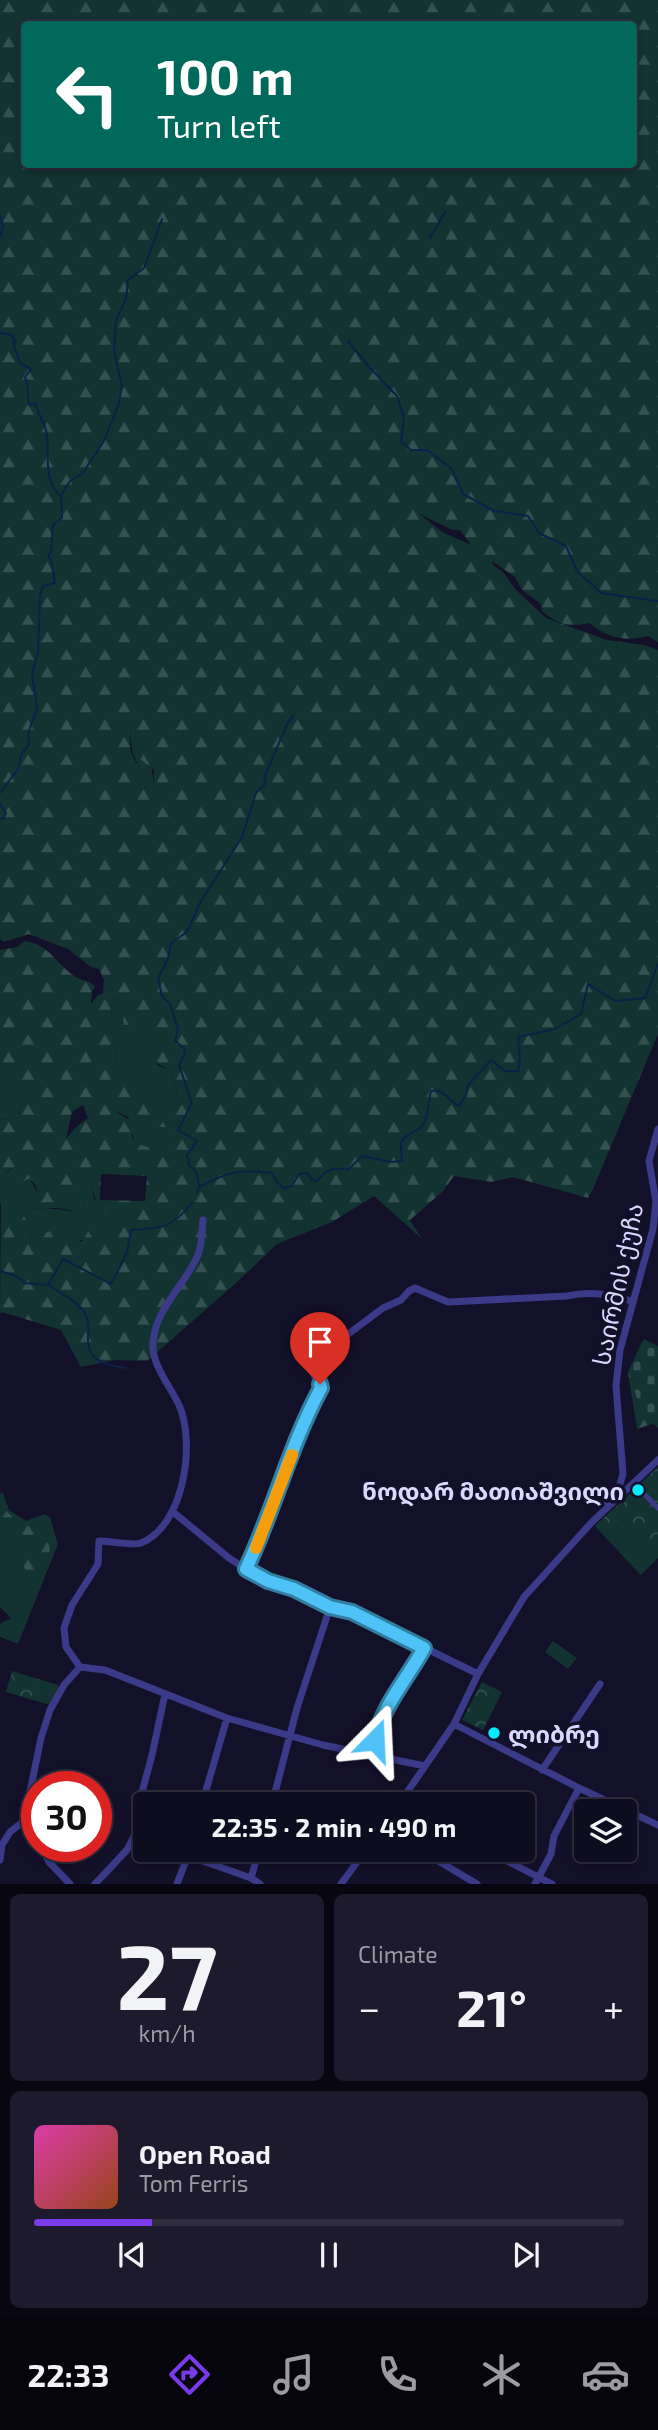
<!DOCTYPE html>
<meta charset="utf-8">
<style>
body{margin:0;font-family:"Exo 2","Noto Sans Georgian",sans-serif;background:#1c1a2c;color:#f1f3f6;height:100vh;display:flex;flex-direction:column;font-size:26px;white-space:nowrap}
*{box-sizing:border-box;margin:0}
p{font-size:23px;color:#9b9ba4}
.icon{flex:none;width:38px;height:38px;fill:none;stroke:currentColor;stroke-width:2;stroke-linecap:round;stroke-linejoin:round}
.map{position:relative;height:1884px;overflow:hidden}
.drawer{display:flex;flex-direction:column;gap:10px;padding:10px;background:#080711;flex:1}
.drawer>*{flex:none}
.banner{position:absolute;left:21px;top:21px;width:616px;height:147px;border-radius:7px;box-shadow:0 4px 10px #0003,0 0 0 2px #2e2c3d;background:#00695c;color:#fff;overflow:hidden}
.buttons{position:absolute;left:574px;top:1799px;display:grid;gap:14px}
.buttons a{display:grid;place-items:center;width:63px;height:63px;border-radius:7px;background:#0e0c1f;box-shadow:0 4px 10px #0003,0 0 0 2px #2e2c3d;font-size:35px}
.speed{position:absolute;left:21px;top:1771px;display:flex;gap:14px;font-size:35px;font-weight:700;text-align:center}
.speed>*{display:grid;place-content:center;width:91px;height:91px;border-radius:50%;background:#0e0c1f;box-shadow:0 4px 10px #0003,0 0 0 2px #2e2c3d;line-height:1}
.speed .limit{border:10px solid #d22;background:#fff;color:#111}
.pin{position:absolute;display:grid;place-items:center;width:60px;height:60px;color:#fff;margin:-72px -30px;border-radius:50% 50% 50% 0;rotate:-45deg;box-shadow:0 0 7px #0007}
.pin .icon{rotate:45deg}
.me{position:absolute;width:77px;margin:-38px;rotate:21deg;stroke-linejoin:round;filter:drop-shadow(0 0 5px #0008)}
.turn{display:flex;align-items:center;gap:24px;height:147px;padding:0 21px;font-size:32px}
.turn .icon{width:91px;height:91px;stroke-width:2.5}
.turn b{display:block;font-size:49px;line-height:60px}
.big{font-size:52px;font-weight:700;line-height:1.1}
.drawer .card{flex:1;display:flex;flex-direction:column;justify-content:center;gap:10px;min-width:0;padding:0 24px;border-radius:10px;background:#1c1a2c}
.drawer .dial{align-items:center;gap:0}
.dial b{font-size:91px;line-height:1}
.song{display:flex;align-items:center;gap:21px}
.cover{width:84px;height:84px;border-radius:10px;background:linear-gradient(135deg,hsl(320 70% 55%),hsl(20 70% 35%))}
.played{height:7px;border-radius:4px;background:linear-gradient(90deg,#7c3aed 20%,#2e2c3d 20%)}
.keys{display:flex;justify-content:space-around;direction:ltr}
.heat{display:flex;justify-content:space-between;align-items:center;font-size:38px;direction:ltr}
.drawer .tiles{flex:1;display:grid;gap:10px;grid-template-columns:1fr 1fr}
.card:last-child{grid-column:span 2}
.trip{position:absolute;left:133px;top:1792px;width:402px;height:70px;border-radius:7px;background:#0e0c1f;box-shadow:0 4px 10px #0003,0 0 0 2px #2e2c3d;font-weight:700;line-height:70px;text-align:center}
.tabs{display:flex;height:112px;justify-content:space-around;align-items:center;background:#06050c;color:#9b9ba4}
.tabs .icon{width:49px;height:49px}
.tabs .on{color:#7c3aed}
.tabs b{font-size:32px;color:#f1f3f6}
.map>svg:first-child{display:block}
.grass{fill:#123331}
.forest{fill:url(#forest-firs);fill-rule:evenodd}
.cemetery{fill:url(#cemetery-stones)}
.park{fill:url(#park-crowns)}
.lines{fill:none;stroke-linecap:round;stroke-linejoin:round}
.stream{stroke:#0a2148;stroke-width:2}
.pedestrian{stroke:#3b3a88;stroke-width:5}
.minor{stroke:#3b3a88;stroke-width:7}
.route-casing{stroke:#337fa1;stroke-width:18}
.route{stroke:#4fc3f7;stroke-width:12}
.slow{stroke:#f59e0b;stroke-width:12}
.poi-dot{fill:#03ebff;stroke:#131029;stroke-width:2.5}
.labels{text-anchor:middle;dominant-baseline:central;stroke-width:7;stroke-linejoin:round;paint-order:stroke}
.street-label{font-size:24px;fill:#dbd7ff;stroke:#131029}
.poi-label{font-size:24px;font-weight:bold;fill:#dbd7ff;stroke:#131029;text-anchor:end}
</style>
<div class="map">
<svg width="658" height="1884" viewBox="0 0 658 1884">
<defs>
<pattern id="forest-firs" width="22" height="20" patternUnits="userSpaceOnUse" patternTransform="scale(1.75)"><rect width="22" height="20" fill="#123331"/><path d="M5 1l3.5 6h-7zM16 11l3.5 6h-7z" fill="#345050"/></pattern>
<pattern id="cemetery-stones" width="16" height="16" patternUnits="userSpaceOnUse" patternTransform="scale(1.75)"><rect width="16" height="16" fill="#123331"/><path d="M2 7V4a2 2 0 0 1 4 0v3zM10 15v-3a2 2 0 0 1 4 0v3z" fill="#345050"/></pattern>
<pattern id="park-crowns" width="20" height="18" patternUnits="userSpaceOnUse" patternTransform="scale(1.75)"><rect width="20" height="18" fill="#123331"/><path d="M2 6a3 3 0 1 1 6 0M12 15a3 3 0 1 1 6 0" fill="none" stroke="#345050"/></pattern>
</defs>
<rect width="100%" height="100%" fill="#131029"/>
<path class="grass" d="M131 725 148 739 154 784 143 788 145 775C132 756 130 749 131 725Z
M115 998 146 1023 161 1051 157 1065 169 1070 178 1097 167 1101 148 1126 167 1127 172 1142 158 1161 155 1149 135 1143 128 1117 116 1111 133 1082 116 1063 118 1031 110 1009Z
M0 1077 32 1090 40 1097 18 1109 19 1118 0 1120Z
M13 1168 29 1178 38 1193 23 1199 27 1210 46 1208 81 1212 83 1204 74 1194 83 1181 92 1186 94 1199 123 1215C98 1248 81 1242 46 1233L38 1247 30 1243C34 1226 24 1215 13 1203L0 1204V1178Z
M0 1493H3L9 1510 26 1521 45 1514 50 1517 58 1544 18 1644 0 1637V1624L11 1618 0 1607V1530L6 1532 36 1589 40 1576 46 1567V1536C34 1526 28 1529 19 1523 12 1518 8 1511 0 1507Z
M623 1521 651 1551 633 1567 605 1537Z
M553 1641 577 1658 568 1669 545 1652Z"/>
<path class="forest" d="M0 0H658V642L648 636C628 642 605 638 590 623 569 627 560 626 542 611L541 604 522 590 515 577 492 561 493 565 503 572 516 590 546 618 607 640 644 645 658 650V1034L593 1189 588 1198 513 1177 491 1182 454 1176 443 1191 410 1220 422 1239 374 1196 332 1222 277 1244 236 1283 147 1361 115 1360 81 1367 61 1330 2 1312 0 1314 1 1203H13C24 1215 34 1226 30 1243L37 1247 46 1233 56 1228 82 1242 89 1230 106 1233 122 1216C102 1212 96 1207 92 1186L83 1181 80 1192 75 1195 83 1204H89L96 1214 89 1218C72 1206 47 1207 27 1210L22 1199 38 1193 35 1184 29 1178 15 1187 12 1183V1168L0 1178V1120L19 1118 18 1109 39 1097 32 1090 0 1077V950L17 947 25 941C49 944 57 965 76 977 83 982 89 979 95 987L92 991 91 1004 98 995 103 993 104 980 99 969 91 967 68 949 29 934 4 942 0 939ZM24 24H634V164H24ZM418 513 452 530H460L471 545 442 532ZM131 726 139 735 148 739 140 759 154 770V783L144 788 145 775 134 759 130 748ZM115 998 121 1003 124 1025 146 1023 161 1051 150 1059 169 1070 178 1096 167 1101 148 1096 133 1116 148 1127H167L171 1142 163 1149 159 1160 155 1149 135 1143 132 1136 135 1124 117 1112 136 1095 133 1082 116 1063 118 1031 110 1009ZM83 1105 88 1118 75 1128 66 1139 72 1112ZM101 1174 147 1176 145 1201 100 1200Z
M643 1340 658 1422 637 1429 628 1372Z
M0 1507C9 1511 13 1520 22 1524 27 1527 33 1526 38 1529 62 1545 42 1570 36 1590L6 1532 0 1530Z"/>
<path class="cemetery" d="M644 1339 658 1346V1428L641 1413 629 1370Z"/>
<path class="park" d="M658 1467V1558L641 1575 633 1567 650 1551 623 1521 605 1537 595 1526Z
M12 1671 58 1685 59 1688 50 1705 6 1692Z
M482 1682 502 1692 483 1730 462 1720Z"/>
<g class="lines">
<path class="stream" d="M0 214 3 227 0 237
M430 238 445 212
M0 333 12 335 15 342
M348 341 369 367 397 396 404 417 401 441 411 450H427L452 469 463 494 494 511 528 516 539 533 566 546 577 571 601 593 658 601
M13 342 20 363 31 369 25 377C30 388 27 400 29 405L35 403C38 412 43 421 46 430 51 451 41 481 61 496
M0 793 18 769 21 755 29 744 28 734 37 708 32 674 38 653 40 595 43 586 55 583 51 560 48 557 51 552 53 525 62 518 61 496 70 481 82 474 104 441 118 406 122 386 114 351 116 320 126 299 128 280 144 268 162 219
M0 804 6 813 3 819H0
M199 1187C198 1178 197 1170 189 1165L187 1155 197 1141 178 1130 192 1103 179 1065 185 1054 184 1048 175 1041 178 1029 170 1004 162 996 158 979 168 958 171 943 187 932 200 903 242 837 256 793 266 783 264 778 288 722 293 716
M197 1193 199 1187C228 1172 239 1169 272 1173L277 1182 284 1188 292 1186 299 1174 307 1173 312 1180 317 1181C327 1169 333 1167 348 1170L362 1156 391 1162 402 1161C402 1156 400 1148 401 1143 404 1133 418 1133 423 1125 428 1118 428 1101 431 1091 444 1088 449 1101 459 1106L466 1096 468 1085 491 1060 505 1071H518L520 1060 518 1037 555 1029 581 1014 588 984 615 1001 645 998 658 964
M0 1271 16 1276 25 1283 48 1285 63 1259 111 1284 127 1253 131 1230C162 1228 172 1228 192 1203
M50 1286C60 1293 74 1300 82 1309 101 1330 65 1360 125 1368"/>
<path class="pedestrian" d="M634 1484 658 1508"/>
<path class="minor" d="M605 1505 619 1487 623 1474 616 1386 620 1350 653 1229 656 1202 649 1161 658 1129
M173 1512 229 1558 246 1569 268 1581 294 1589 330 1607 352 1612 478 1674
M246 1569C274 1510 290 1445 321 1388L307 1362 331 1339 347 1335 383 1308 401 1300 409 1291 415 1288 448 1302 567 1296C590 1291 609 1294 631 1301
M80 1667 66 1647 64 1628 72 1605 98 1564 99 1541C109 1541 134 1546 141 1543 184 1526 196 1443 179 1405 170 1386 151 1364 153 1342 156 1306 188 1283 199 1252 202 1242 202 1231 203 1220
M80 1667 105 1670 227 1718 323 1745 425 1766
M454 1724 579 1788 658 1825
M371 1755 378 1725 391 1699 410 1675 424 1648
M542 1770 600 1684
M202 1804 227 1718
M272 1804 297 1708 330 1607
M399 1804 454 1724 478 1674 524 1597 592 1522 658 1460
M24 1821 37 1835
M41 1846 49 1862 70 1884
M420 1850 477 1884
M486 1850 552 1884
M189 1856 251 1878 260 1884
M0 1860 2 1845 10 1832 24 1821 41 1738 50 1710 64 1685 80 1667
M251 1878 259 1850
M95 1884 127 1850 144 1816 141 1796 152 1755 165 1694
M177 1884 190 1850
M341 1884 366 1850
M535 1884 551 1854 554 1836 579 1788"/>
</g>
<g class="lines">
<g class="route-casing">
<path id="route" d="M320 1384 321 1388C290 1445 274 1510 246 1569L268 1581 294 1589 330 1607 352 1612 424 1648C407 1679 383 1705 375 1740"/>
</g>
<use href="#route" class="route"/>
<path class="slow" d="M256 1548 292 1455"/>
</g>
<g class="poi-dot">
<circle cx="638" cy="1490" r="7"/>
<circle cx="494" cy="1733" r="7"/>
</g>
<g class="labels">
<g class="street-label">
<text transform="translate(617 1284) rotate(-78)">საირმის ქუჩა</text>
</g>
<g class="poi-label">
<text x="624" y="1490">ნოდარ მათიაშვილი</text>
<text x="508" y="1733" text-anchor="start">ლიბრე</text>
</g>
</g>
</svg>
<div class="buttons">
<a><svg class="icon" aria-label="layers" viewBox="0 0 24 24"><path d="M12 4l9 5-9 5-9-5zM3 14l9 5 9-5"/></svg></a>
</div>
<div class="speed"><div class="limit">30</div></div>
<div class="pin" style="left:320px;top:1384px;background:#d93025"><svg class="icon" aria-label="arrive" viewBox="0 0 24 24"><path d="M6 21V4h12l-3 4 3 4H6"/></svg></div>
<svg class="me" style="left:375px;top:1740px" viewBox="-20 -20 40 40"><path d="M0-17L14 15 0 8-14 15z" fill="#4fc3f7" stroke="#fff" stroke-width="4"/></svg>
<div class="trip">22:35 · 2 min · 490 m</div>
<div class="banner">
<div class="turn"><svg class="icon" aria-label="left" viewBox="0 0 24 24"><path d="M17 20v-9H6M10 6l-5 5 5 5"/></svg><div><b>100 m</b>Turn left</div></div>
</div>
</div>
<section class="drawer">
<div class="tiles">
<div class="card dial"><b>27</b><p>km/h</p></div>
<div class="card"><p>Climate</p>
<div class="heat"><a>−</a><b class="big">21°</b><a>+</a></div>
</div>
<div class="card">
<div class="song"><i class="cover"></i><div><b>Open Road</b><p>Tom Ferris</p></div></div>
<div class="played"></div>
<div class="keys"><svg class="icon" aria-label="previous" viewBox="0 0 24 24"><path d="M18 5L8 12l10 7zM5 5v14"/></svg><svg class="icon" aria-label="pause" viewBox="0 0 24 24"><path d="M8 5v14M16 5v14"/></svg><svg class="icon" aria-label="next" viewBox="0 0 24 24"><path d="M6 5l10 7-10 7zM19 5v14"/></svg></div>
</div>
</div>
</section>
<nav class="tabs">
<b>22:33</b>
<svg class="icon on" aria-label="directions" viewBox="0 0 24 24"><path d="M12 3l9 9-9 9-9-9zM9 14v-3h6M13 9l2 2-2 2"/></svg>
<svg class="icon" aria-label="music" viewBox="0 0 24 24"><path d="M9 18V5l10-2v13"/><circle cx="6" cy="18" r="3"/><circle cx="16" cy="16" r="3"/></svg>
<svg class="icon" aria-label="phone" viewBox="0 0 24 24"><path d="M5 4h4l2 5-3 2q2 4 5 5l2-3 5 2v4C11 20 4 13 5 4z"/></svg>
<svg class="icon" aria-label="climate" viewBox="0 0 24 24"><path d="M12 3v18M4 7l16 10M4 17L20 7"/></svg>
<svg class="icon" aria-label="car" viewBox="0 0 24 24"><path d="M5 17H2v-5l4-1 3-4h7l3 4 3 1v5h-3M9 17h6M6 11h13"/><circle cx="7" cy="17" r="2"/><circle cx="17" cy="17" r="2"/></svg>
</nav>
